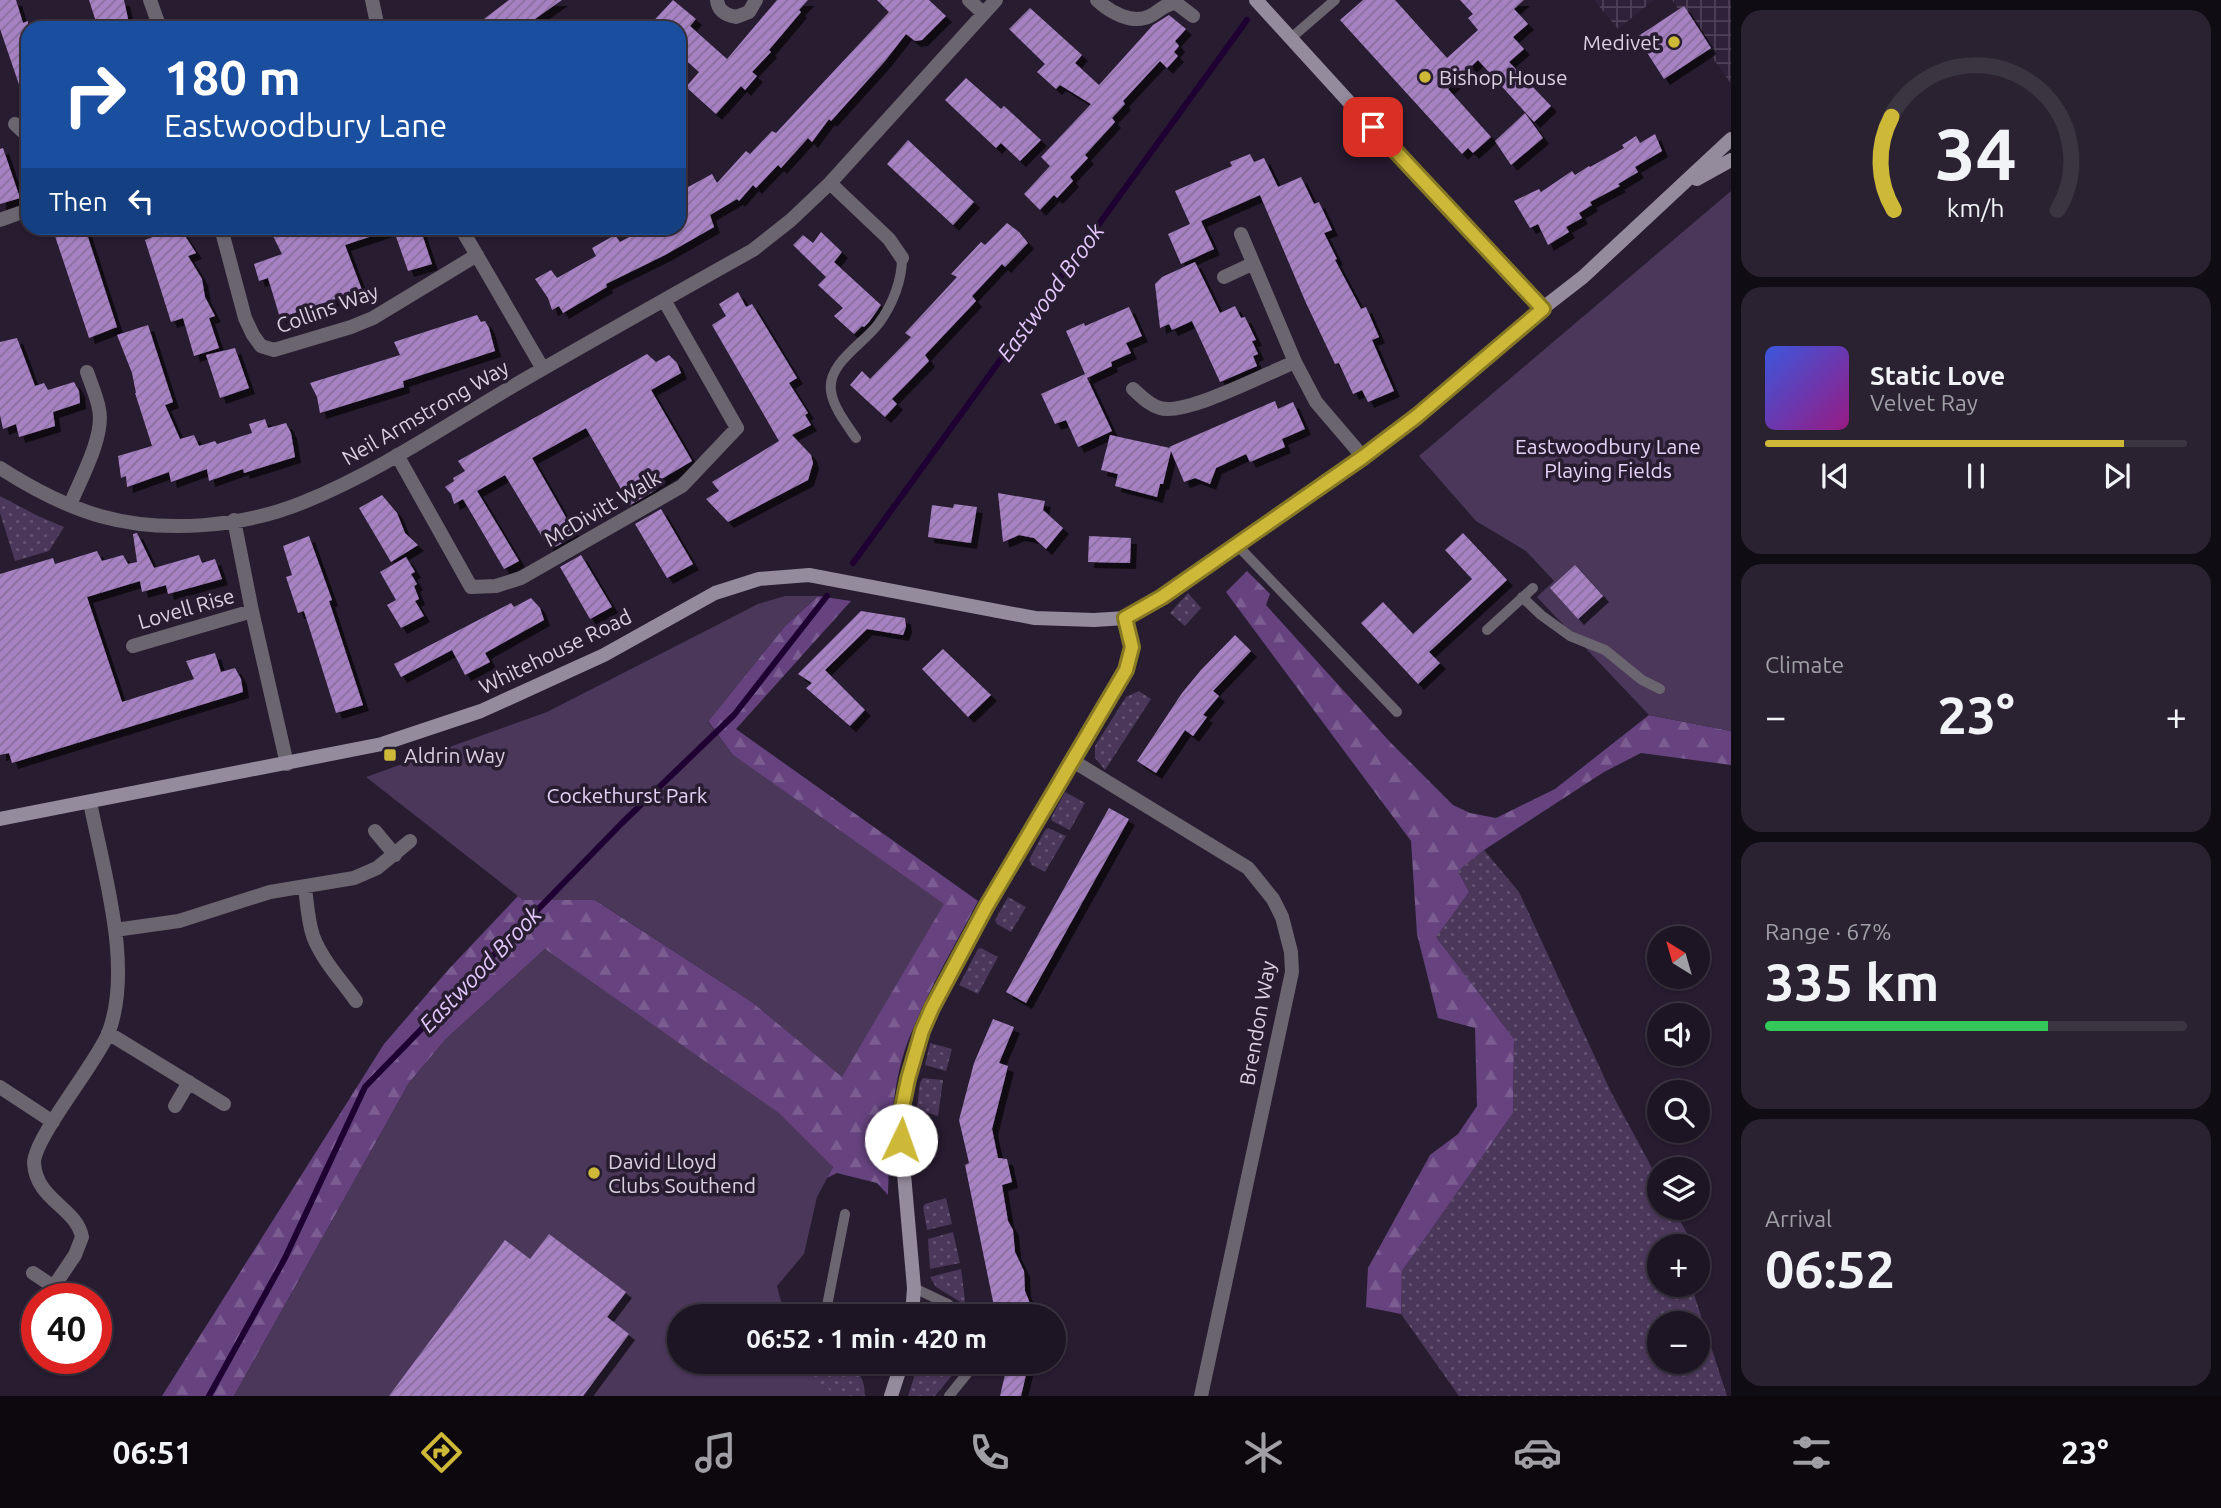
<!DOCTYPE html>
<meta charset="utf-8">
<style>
body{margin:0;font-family:Ubuntu,sans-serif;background:#2a2231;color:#f1f3f6;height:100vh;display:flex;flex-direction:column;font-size:26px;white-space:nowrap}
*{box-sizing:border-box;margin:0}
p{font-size:23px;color:#a09fa6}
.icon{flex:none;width:38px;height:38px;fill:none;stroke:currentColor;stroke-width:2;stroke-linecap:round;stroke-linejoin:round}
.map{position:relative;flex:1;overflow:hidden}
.drawer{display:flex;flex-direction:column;gap:10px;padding:10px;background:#100c14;width:490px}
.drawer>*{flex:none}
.guide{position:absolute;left:21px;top:21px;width:665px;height:214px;border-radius:21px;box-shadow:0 2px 5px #0004,0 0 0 2px #3b3441;background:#1a4fa0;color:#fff;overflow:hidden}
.needle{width:46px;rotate:323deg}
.fabs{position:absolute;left:1647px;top:926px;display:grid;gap:14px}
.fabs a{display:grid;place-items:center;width:63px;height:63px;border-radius:50%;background:#1d1524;box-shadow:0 2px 5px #0004,0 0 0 2px #3b3441;font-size:35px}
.speed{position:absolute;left:21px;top:1283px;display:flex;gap:14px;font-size:35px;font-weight:700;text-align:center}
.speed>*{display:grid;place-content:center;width:91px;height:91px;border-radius:50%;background:#1d1524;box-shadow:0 2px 5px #0004,0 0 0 2px #3b3441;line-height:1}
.speed .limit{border:10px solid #d22;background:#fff;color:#111}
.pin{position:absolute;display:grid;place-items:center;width:60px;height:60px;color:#fff;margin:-30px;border-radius:14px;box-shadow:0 4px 10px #0006}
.me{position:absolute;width:77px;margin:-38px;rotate:3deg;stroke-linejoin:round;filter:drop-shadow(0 0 5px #0008)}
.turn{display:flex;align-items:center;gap:24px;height:147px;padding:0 28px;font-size:32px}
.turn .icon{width:91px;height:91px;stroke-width:2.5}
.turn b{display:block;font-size:49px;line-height:60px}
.then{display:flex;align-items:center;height:66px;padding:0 28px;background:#0003;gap:14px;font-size:26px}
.big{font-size:52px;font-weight:700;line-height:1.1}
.drawer .card{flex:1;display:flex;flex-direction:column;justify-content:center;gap:10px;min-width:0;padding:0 24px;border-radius:21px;background:#2a2231}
.drawer .dial{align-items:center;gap:0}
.dial svg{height:182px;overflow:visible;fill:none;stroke:#3b3441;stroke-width:7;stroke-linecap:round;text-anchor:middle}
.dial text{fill:#f1f3f6;stroke:none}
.song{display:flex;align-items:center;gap:21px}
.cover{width:84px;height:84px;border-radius:10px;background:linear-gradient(135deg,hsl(230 70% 55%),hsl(310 70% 35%))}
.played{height:7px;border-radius:4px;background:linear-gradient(90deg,#ceb837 85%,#3b3441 85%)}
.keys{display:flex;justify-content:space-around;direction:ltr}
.heat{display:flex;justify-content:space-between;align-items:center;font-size:38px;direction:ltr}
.charge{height:10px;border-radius:5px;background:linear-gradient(90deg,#34c759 67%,#3b3441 0)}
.trip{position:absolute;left:667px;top:1304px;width:399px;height:70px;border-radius:35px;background:#1d1524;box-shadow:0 2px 5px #0004,0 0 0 2px #3b3441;font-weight:700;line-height:70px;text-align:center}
.menu{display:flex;height:112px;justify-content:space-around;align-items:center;background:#0c080e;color:#a09fa6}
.menu .icon{width:49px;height:49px}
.menu .selected{color:#ceb837}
.menu b{font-size:32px;color:#f1f3f6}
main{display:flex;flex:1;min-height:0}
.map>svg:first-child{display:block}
.industrial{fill:url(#industrial-grid)}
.grass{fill:url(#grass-dots);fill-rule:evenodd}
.forest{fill:url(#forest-firs)}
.park{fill:#4b375a}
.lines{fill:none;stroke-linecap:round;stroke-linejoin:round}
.stream{stroke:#1f0032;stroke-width:6}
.building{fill:url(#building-hatch);filter:url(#shadow)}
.lane{stroke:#6b6570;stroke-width:10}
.street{stroke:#6b6570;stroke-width:14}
.secondary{stroke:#948b9c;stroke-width:14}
.route-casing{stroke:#867824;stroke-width:18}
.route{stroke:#ceb837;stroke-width:12}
.poi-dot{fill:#ceb837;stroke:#271c30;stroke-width:2.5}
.labels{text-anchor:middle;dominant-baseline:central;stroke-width:7;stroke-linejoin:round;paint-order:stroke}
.poi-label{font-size:21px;fill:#d9d1df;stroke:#271c30;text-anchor:start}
.street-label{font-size:21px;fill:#d9d1df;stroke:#271c30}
.park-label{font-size:21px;fill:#e5d2f6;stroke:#271c30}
.water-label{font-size:23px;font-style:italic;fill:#e4c7fc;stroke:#271c30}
</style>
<main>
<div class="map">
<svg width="1731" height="1396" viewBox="0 0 1731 1396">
<defs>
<pattern id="industrial-grid" width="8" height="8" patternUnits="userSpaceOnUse" patternTransform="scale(1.75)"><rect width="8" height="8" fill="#30213b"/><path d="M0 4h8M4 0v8" fill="none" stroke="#4d4057"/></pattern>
<pattern id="grass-dots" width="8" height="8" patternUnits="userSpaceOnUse" patternTransform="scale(1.75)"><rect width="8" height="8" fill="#4b375a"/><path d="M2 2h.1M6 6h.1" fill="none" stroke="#645371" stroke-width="1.8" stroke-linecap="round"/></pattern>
<pattern id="forest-firs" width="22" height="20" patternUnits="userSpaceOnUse" patternTransform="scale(1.75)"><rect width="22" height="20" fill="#66437f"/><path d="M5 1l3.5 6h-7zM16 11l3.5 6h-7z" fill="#7b5d91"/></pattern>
<pattern id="building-hatch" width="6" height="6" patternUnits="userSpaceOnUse" patternTransform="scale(1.75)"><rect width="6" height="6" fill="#a782c3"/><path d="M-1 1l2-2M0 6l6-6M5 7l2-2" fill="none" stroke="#886e9d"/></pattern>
<filter id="shadow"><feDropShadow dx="6" dy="6" stdDeviation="0" flood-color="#0009"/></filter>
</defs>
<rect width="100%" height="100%" fill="#271c30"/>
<path class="industrial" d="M1594 0H1654L1618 29Z
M1672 0H1731V84Z"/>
<path class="grass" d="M0 496 38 516 64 527 49 551 15 561 0 513Z
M1188 593 1201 608 1185 626 1170 613Z
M1139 691 1151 699 1105 770 1095 758V746L1126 697Z
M1065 792 1085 803 1070 830 1052 821 1051 818Z
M1048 828 1066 836 1045 872 1032 865 1029 860 1045 830Z
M1484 850 1519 892 1611 1092 1659 1181V1208H1673L1694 1246H1659V1284L1691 1285 1727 1396H1459L1401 1314 1402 1271 1513 1113 1514 1039 1435 936 1469 892 1458 871ZM1659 1323H1698V1362H1659Z
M1008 897 1026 907 1011 932 997 924 995 920Z
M981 948 998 957 978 994 959 985 978 949Z
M930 1043 952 1049 946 1071 925 1065Z
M923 1078 943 1080 938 1116 924 1112 917 1107 920 1083Z
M946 1198 952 1224 927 1230 923 1207 925 1204Z
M953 1232 960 1263 930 1269 928 1239Z
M961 1269 965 1300 964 1304 936 1287 930 1277Z
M787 1362C818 1362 865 1351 865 1396H833Z
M919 1362H963L935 1396H908Z"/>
<path class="forest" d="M1247 571 1270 594 1266 605 1391 743 1453 805 1470 813 1496 818 1555 789 1649 715 1731 731V765L1641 753 1604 772 1484 850 1458 871 1469 892 1436 937 1514 1039 1513 1113 1402 1271 1401 1314 1366 1307 1368 1268 1430 1155 1458 1134 1477 1106 1475 1028 1438 1018 1417 934 1411 841 1226 592Z
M818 596 851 601 736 729 978 901C954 947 927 992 908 1041 890 1089 890 1145 888 1195L877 1183 837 1173 827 1178 833 1167 545 949 446 1039 409 1083 234 1396H162L384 1044 448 970 518 896 523 900H595L752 1002 842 1076 732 754 708 721 785 626Z"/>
<path class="park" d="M1731 191V731L1649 715 1537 597 1554 581 1526 551 1476 521 1419 456Z
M785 596H818L785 626 708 722 732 754 944 904 842 1077 752 1002 595 900H523L366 777 547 712 758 604Z
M545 949 779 1113 833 1167 817 1197 804 1254 777 1286 785 1316H679V1362H790L838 1396H234L409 1083 446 1039Z"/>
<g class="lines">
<path class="stream" d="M853 563 1247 20
M209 1396 285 1258 365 1087 622 823 734 715 827 596"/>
</g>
<path class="building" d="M0 0H16L23 23 28 21V102H25L0 29Z
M89 0H124L130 28H98Z
M509 0H562L522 28H472Z
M673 0 696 19 690 26 727 59 777 0H808L799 10 801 12 769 50 771 52 752 72 757 76 745 90 741 86 716 114 686 87 699 72 679 54V28H647Z
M877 0H929L946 16 922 40 915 41 906 34 885 61 831 121 829 119 812 142 808 138 781 168 778 165 756 188 753 185 739 201 737 199 710 215 714 227 665 255 606 284 607 287 563 313 559 306 552 310 548 298 535 279 551 270 557 278 596 256 592 248 615 235 620 242 646 228H679V192L712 174 717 183 746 151 750 154 772 131 776 133 889 12Z
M1363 0H1395L1447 58 1478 30 1468 18 1473 14 1460 0H1524L1514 9 1528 24 1513 37 1524 49 1509 62 1551 106 1534 122 1478 60 1448 89 1491 137 1473 153 1468 148 1462 154 1340 20Z
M1684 6 1711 48 1664 79 1637 37Z
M1030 8 1082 55 1075 63 1099 85 1153 25 1169 15 1186 29 1175 41 1179 46 1174 52 1178 56 1167 68 1160 61 1123 101 1125 104 1112 118 1115 122 1085 155 1088 158 1070 177 1073 181 1057 198 1054 195 1040 210 1024 194 1050 166 1041 157 1091 104 1060 85 1056 89 1037 72 1045 64 1009 29Z
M966 78 1001 109 1004 106 1041 140 1020 161 1001 143 996 148 945 100Z
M1525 113 1543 138 1511 165 1495 141Z
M1655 134 1662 151 1635 167 1638 172 1618 184 1620 186 1590 202 1592 205 1579 213 1582 218 1566 227 1569 232 1548 245 1538 224 1530 228 1514 201 1539 189 1541 192 1572 171 1575 175 1589 166 1590 167 1624 148 1622 145 1636 136 1640 143Z
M908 140 974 202 953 225 887 164Z
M3 148 20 198 0 204V149Z
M1250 154 1254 162 1264 158 1278 187 1301 177 1314 204 1319 202 1332 230 1324 233 1337 259 1335 260 1361 309 1366 307 1379 337 1372 340 1394 391 1368 402 1362 390 1353 394 1339 363 1335 364 1306 303 1260 195 1201 221 1214 249 1181 264 1168 234 1190 224 1175 191 1232 166 1230 162Z
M1007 223 1019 232 1028 243 1005 267 1002 264 972 296 976 301 925 355 929 361 892 399 897 404 885 417 850 385 862 371 870 379 911 337 905 333 957 277 951 274 981 242 985 245Z
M70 228H85L117 327 89 338 54 233Z
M153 228H180L196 253 188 256 202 279 205 297 215 316 209 318 219 348 194 356 183 318 171 322 145 240 155 236Z
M301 228H387V231L345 245 362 290 280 318 268 278 259 281 254 264 282 254 273 236Z
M393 228H420L432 264 408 271Z
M821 232 842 252 834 262 881 305 869 322 864 327 862 326 854 334 834 316 843 308 818 285 826 277 793 245 803 235 813 243Z
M1195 262 1220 313 1235 306 1241 318 1245 317 1256 340 1252 341 1258 354 1253 356 1257 366 1220 382 1192 321 1172 330 1169 324 1160 328 1155 284 1162 277Z
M738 292 746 307 752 304 797 378 789 383 808 413 805 415 811 425 792 435 811 455 813 463 808 480 728 522 706 499 719 491 712 482 779 441 712 325 726 316 719 304Z
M1129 307 1142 336 1126 343 1131 353 1111 362 1112 366 1087 378 1112 431 1078 447 1066 420 1055 424 1041 394 1085 374 1066 331 1084 323 1085 326Z
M477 315 481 322 485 321 489 328 495 351 403 381 404 387 320 413 317 397 310 383 400 355 394 342Z
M148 325 173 402 165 405 180 439 194 435 199 446 215 441 217 444 252 433 249 424 265 419 268 428 286 423 291 433 295 457 244 473 243 469 209 481 207 469 171 482 169 472 127 487 126 476 121 478 118 456 152 446 135 393H136L132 373 117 335Z
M17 338 35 386 44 383 48 390 74 382 79 391 80 403 53 412 55 426 19 437 16 424 3 429 0 415V342Z
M235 348 249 388 220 398 206 355Z
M647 354 656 362 669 355 677 363 681 373 651 390 692 461 653 484 656 490 630 505 586 428 532 458 576 535 550 550 505 475 477 491 519 561 504 569 463 499 454 504 451 494 445 487 454 481 453 478 465 471 458 461Z
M1275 401 1278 409 1293 402 1305 429 1282 439 1285 447 1250 462 1246 454 1216 468 1210 484 1195 478 1184 482 1171 451 1163 484H1160L1157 497 1115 486 1118 474 1101 470 1110 435 1170 448 1169 447Z
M998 493 1045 501 1043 510 1063 528 1046 549 1034 538 1019 535 1003 542Z
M382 495 397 513 405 533 418 545 391 562 359 508Z
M954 504 977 507 971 543 928 537 932 505 953 508Z
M661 509 693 564 667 578 635 524Z
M137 533 154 568 199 555 202 563 215 559 222 579 168 594 166 585 142 592 140 581 87 597 122 702 194 679 186 661 215 653 221 672 235 668 241 679 243 692 12 763 9 753 0 755V574L53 558 55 564 97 551 102 561 123 555 128 564 137 562 133 534Z
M1463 533 1507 580 1429 652 1440 663 1418 684 1361 623 1383 602 1413 634 1472 579 1445 550Z
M309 536 332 600 329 601 363 705 336 713 304 611 298 613 286 577 292 575 283 546Z
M1089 536 1131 538 1130 563 1088 562Z
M581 555 612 607 590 619 560 567Z
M406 557 415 572 411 574 417 584 414 586 419 599 415 601 424 616 401 628 387 605 396 600 380 572Z
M1575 565 1603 596 1578 619 1550 588Z
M531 598 540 608 544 620 485 653 490 662 465 675 452 650 401 677 394 664 511 603 514 607Z
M861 611 905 618 906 627 903 635 867 629 825 670 865 710 850 726 806 688 812 683 798 674Z
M1235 635 1251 651 1213 691 1219 696 1203 715 1207 717 1193 736 1185 730 1156 773 1137 761 1182 693 1201 670Z
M943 649 991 695 968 717 922 669Z
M1109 808 1129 819 1026 1003 1006 992Z
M993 1019 1014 1027 999 1063 1008 1066 992 1129 998 1158 1007 1159 1012 1182 1002 1185 1008 1221 1013 1230 1015 1252 1024 1271 1025 1291 1035 1316H996L965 1165 969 1163 959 1120 974 1063Z
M549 1234 626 1292 607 1317 629 1334 583 1396H389L505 1240 530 1259Z
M1008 1362H1029L1021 1396H1000Z"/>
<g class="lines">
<path class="lane" d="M1291 38 1335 0
M856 438C847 425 833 407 831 391 827 363 865 343 879 323 893 304 902 280 902 258
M1237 545 1397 712
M1522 597 1541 615 1570 636 1605 650 1642 680 1660 689
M1487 630 1533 588
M914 1288 948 1304 960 1316
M825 1316 845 1214
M949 1396 970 1370 973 1362"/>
<path class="street" d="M150 0 160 28
M372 0 378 28
M717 0C718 11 726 15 736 17L749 12 756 0
M969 0 983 13
M1097 0C1110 12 1132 25 1150 16 1160 11 1164 4 1176 3L1193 16
M15 124 28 136
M830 183 889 239 902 258
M0 220 28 210
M221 228 245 318 253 335 261 346 274 350 351 327 373 318 477 255
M461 228 543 369
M1241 234 1295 362 1316 402 1363 457
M1224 277 1252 264
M1133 389C1141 396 1149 405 1160 408 1186 416 1267 373 1295 362
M397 455 471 587 496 586 521 578 682 486 737 428 664 300
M0 468C31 488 65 506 100 516 164 534 243 527 304 502 376 473 442 428 508 389 589 342 671 296 753 250L791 220 830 183 996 0
M70 505C80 480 105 436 99 409 97 397 91 384 87 372
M234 520 252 611 287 764
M133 646 252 611
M1073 761 1248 868 1273 899 1282 917 1291 952 1292 972 1201 1396
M375 831 395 855
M305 887C307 904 308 921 313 936 322 960 342 981 356 1001
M115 930 179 921 270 892 354 878 377 868 410 841
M108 1033 224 1104
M0 1087 53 1122
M175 1106 189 1082
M33 1273 54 1287
M46 1298 75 1255 82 1237C76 1207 36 1200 34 1163 34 1138 95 1065 108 1034 134 968 103 870 90 802"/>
<path class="secondary" d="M1256 0 1421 181 1543 308
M1697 179 1731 160
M0 819 382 744 481 711 604 655 715 593 759 579 809 575 1035 618 1094 620 1126 618 1162 597 1363 457 1417 416 1543 308 1583 277 1731 139
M912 1316 914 1288 901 1140 902 1108 914 1055 932 1008 987 907 1126 670 1131 647 1126 618
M891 1396 902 1362"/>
</g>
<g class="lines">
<g class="route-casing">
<path id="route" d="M901 1140 902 1108 908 1079 922 1031 932 1008 986 907 1126 670 1132 647 1125 618 1162 597 1363 457 1417 416 1543 309 1373 127"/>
</g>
<use href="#route" class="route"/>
</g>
<g class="poi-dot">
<circle cx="1674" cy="42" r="7"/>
<circle cx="1425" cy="77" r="7"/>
<rect x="383" y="748" width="14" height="14" rx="3.5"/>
<circle cx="594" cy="1173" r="7"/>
</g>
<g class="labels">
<g class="poi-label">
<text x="1660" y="42" text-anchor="end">Medivet</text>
<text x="1439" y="77">Bishop House</text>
<text x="404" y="755">Aldrin Way</text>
<text x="608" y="1161">David Lloyd<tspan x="608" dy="24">Clubs Southend</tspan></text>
</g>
<g class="street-label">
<text transform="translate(327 308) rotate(-20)">Collins Way</text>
<text transform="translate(425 412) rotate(-30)">Neil Armstrong Way</text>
<text transform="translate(602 508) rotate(-30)">McDivitt Walk</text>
<text transform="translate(186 608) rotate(-16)">Lovell Rise</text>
<text transform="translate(555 651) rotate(-26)">Whitehouse Road</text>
<text transform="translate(1257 1023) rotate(-80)">Brendon Way</text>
</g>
<g class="park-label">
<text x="1608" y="446">Eastwoodbury Lane<tspan x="1608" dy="24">Playing Fields</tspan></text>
<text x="627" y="795">Cockethurst Park</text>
</g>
<g class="water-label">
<text transform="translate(1050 292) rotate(-54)">Eastwood Brook</text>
<text transform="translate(480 969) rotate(-46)">Eastwood Brook</text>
</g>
</g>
</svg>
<div class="fabs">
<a><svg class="needle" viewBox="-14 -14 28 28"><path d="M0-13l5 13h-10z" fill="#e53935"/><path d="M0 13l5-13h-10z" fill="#a09fa6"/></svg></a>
<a><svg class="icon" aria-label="sound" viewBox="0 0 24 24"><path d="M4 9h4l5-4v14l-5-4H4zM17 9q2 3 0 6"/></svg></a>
<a><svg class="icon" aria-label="search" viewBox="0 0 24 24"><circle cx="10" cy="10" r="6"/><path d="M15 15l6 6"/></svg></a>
<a><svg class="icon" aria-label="layers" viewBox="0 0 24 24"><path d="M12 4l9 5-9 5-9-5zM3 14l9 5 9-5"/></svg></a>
<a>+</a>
<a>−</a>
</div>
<div class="speed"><div class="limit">40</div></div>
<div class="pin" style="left:1373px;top:127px;background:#d93025"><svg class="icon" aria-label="arrive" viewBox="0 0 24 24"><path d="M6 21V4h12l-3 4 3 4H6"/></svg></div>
<svg class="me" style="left:901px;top:1140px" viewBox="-20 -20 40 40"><circle r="19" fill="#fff"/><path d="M0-13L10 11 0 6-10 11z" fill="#ceb837"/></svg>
<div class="trip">06:52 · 1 min · 420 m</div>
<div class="guide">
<div class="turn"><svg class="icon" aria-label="right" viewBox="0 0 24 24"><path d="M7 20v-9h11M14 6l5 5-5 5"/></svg><div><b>180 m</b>Eastwoodbury Lane</div></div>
<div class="then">Then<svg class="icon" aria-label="left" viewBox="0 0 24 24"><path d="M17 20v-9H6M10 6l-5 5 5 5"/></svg></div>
</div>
</div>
<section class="drawer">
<div class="card dial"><svg viewBox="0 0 100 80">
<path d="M14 69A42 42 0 1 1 86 69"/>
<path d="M14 69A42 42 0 0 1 13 28" stroke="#ceb837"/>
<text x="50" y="56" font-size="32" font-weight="700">34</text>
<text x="50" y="72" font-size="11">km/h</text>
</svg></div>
<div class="card">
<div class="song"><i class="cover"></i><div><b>Static Love</b><p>Velvet Ray</p></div></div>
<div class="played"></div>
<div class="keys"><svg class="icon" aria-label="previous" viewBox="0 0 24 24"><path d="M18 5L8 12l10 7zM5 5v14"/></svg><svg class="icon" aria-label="pause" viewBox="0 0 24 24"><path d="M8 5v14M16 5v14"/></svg><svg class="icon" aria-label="next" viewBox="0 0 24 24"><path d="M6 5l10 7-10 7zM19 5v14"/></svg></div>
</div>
<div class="card"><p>Climate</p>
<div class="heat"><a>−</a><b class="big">23°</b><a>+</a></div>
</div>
<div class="card"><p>Range · 67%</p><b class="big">335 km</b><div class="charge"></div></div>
<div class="card"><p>Arrival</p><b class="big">06:52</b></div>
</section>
</main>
<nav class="menu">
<b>06:51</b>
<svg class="icon selected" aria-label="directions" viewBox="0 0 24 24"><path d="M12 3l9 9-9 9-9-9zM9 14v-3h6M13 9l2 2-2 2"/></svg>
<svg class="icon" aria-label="music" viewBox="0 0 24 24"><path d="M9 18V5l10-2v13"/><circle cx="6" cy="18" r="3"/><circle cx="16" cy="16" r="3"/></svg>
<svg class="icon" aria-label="phone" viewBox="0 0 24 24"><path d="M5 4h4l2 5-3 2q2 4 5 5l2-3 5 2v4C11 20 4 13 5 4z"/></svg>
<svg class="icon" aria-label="climate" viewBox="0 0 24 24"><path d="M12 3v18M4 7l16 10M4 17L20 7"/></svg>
<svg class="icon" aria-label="car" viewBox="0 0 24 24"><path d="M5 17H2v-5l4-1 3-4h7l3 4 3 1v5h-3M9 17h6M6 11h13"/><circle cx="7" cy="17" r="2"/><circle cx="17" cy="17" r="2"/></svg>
<svg class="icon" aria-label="filters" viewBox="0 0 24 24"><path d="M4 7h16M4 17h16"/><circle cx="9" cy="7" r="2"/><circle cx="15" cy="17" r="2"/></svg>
<b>23°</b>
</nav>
